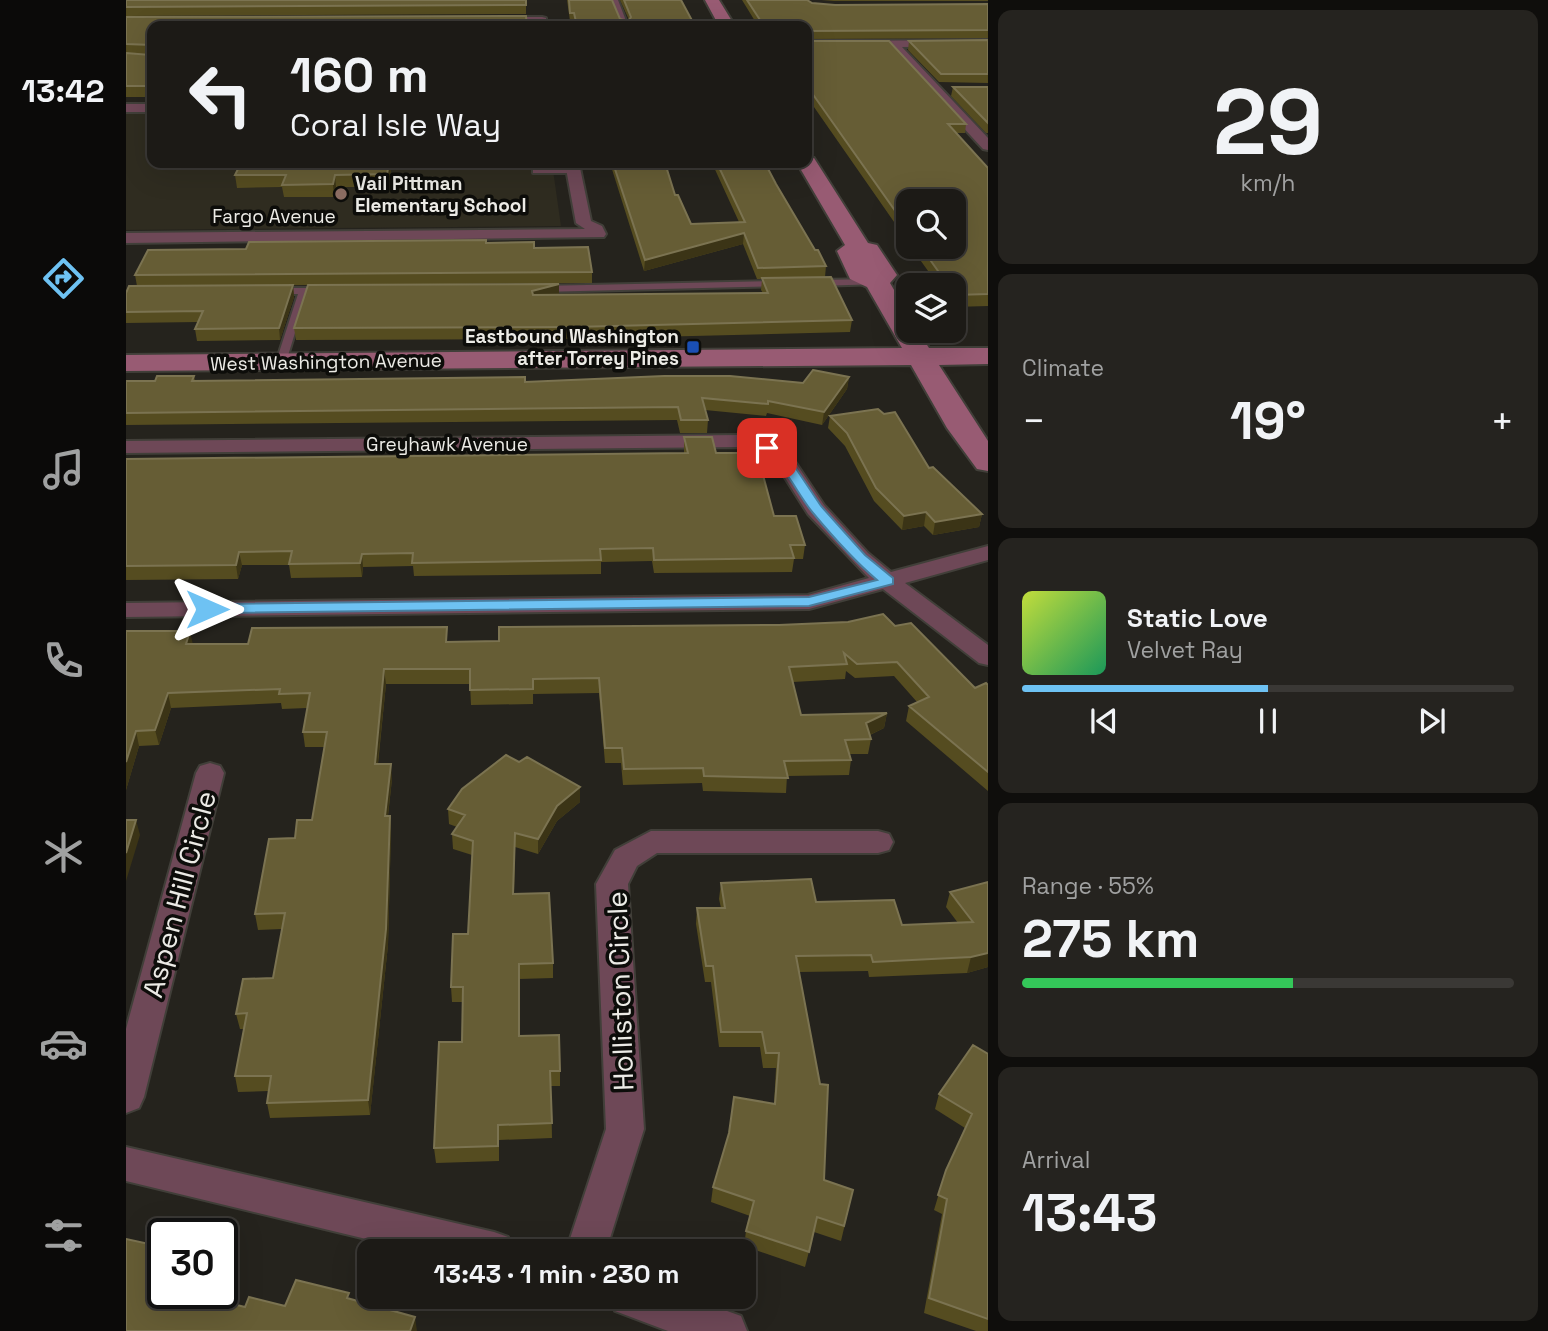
<!DOCTYPE html>
<meta charset="utf-8">
<style>
body{margin:0;font-family:"Space Grotesk",sans-serif;background:#25231f;color:#f1f3f6;height:100vh;display:flex;flex-direction:column;font-size:26px;white-space:nowrap}
*{box-sizing:border-box;margin:0}
p{font-size:23px;color:#a0a1a1}
.icon{flex:none;width:38px;height:38px;fill:none;stroke:currentColor;stroke-width:2;stroke-linecap:round;stroke-linejoin:round}
.map{position:relative;flex:1;overflow:hidden}
.details{display:flex;flex-direction:column;gap:10px;padding:10px;background:#0f0e0c;width:560px}
.details>*{flex:none}
.banner{position:absolute;left:21px;top:21px;width:665px;height:147px;border-radius:14px;box-shadow:0 7px 28px #0002,0 0 0 2px #3a3835;background:#1c1a16;color:#f1f3f6;overflow:hidden}
.fabs{position:absolute;left:770px;top:189px;display:grid;gap:14px}
.fabs a{display:grid;place-items:center;width:70px;height:70px;border-radius:14px;background:#1c1a16;box-shadow:0 7px 28px #0002,0 0 0 2px #3a3835;font-size:35px}
.speed{position:absolute;left:21px;top:1218px;display:flex;gap:14px;font-size:35px;font-weight:700;text-align:center}
.speed>*{display:grid;place-content:center;width:91px;height:91px;border-radius:50%;background:#1c1a16;box-shadow:0 7px 28px #0002,0 0 0 2px #3a3835;line-height:1}
.speed .limit{border:4px solid #111;border-radius:10px;background:#fff;color:#111}
.pin{position:absolute;display:grid;place-items:center;width:60px;height:60px;color:#fff;margin:-30px;border-radius:14px;box-shadow:0 4px 10px #0006}
.me{position:absolute;width:77px;margin:-38px;rotate:90deg;stroke-linejoin:round;filter:drop-shadow(0 0 5px #0008)}
.turn{display:flex;align-items:center;gap:24px;height:147px;padding:0 28px;font-size:32px}
.turn .icon{width:91px;height:91px;stroke-width:2.5}
.turn b{display:block;font-size:49px;line-height:60px}
.big{font-size:52px;font-weight:600;line-height:1.1}
.details .widget{flex:1;display:flex;flex-direction:column;justify-content:center;gap:10px;min-width:0;padding:0 24px;border-radius:14px;background:#25231f}
.details .dial{align-items:center;gap:0}
.dial b{font-size:91px;line-height:1}
.song{display:flex;align-items:center;gap:21px}
.cover{width:84px;height:84px;border-radius:10px;background:linear-gradient(135deg,hsl(70 70% 55%),hsl(150 70% 35%))}
.played{height:7px;border-radius:4px;background:linear-gradient(90deg,#6ec2f3 50%,#3a3835 50%)}
.keys{display:flex;justify-content:space-around;direction:ltr}
.heat{display:flex;justify-content:space-between;align-items:center;font-size:38px;direction:ltr}
.charge{height:10px;border-radius:5px;background:linear-gradient(90deg,#34c759 55%,#3a3835 0)}
.trip{position:absolute;left:231px;top:1239px;width:399px;height:70px;border-radius:14px;background:#1c1a16;box-shadow:0 7px 28px #0002,0 0 0 2px #3a3835;font-weight:600;line-height:70px;text-align:center}
main{display:flex;flex:1;min-height:0}
.tabs{display:flex;flex-direction:column;width:126px;justify-content:space-around;align-items:center;background:#0b0a09;color:#a0a1a1}
.tabs .icon{width:49px;height:49px}
.tabs .active{color:#6ec2f3}
.tabs b{font-size:32px;color:#f1f3f6}
.map>svg:first-child{display:block}
.built{fill:#2f2c20}
.lines{fill:none;stroke-linecap:round;stroke-linejoin:round}
.service-casing{stroke:#413f39;stroke-width:4}
.minor-casing{stroke:#413f39;stroke-width:4}
.secondary-casing{stroke:#413f39;stroke-width:4}
.service{fill:#6e4857;fill-rule:evenodd}
.minor{fill:#6e4857;fill-rule:evenodd}
.secondary{fill:#985b73;fill-rule:evenodd}
.wall{fill:#554c20}
.shaded-wall{fill:#3b3416}
.building{fill:#665d35;stroke:#7b7351;stroke-width:2}
.route{fill:#6ec2f3;stroke:#487e9e;stroke-width:2}
.education-dot{fill:#8d6e63;stroke:#0d0d0a;stroke-width:2.5}
.transit-dot{fill:#1a4fb4;stroke:#0d0d0a;stroke-width:2.5}
.labels{text-anchor:middle;dominant-baseline:central;stroke-width:7;stroke-linejoin:round;paint-order:stroke}
.far-poi-label{font-size:19px;font-weight:bold;fill:#ecebe6;stroke:#0d0d0a;text-anchor:start}
.far-street-label{font-size:19px;fill:#ecebe6;stroke:#0d0d0a}
.near-street-label{font-size:28px;fill:#ecebe6;stroke:#0d0d0a}
</style>
<main>
<nav class="tabs">
<b>13:42</b>
<svg class="icon active" aria-label="directions" viewBox="0 0 24 24"><path d="M12 3l9 9-9 9-9-9zM9 14v-3h6M13 9l2 2-2 2"/></svg>
<svg class="icon" aria-label="music" viewBox="0 0 24 24"><path d="M9 18V5l10-2v13"/><circle cx="6" cy="18" r="3"/><circle cx="16" cy="16" r="3"/></svg>
<svg class="icon" aria-label="phone" viewBox="0 0 24 24"><path d="M5 4h4l2 5-3 2q2 4 5 5l2-3 5 2v4C11 20 4 13 5 4z"/></svg>
<svg class="icon" aria-label="climate" viewBox="0 0 24 24"><path d="M12 3v18M4 7l16 10M4 17L20 7"/></svg>
<svg class="icon" aria-label="car" viewBox="0 0 24 24"><path d="M5 17H2v-5l4-1 3-4h7l3 4 3 1v5h-3M9 17h6M6 11h13"/><circle cx="7" cy="17" r="2"/><circle cx="17" cy="17" r="2"/></svg>
<svg class="icon" aria-label="filters" viewBox="0 0 24 24"><path d="M4 7h16M4 17h16"/><circle cx="9" cy="7" r="2"/><circle cx="15" cy="17" r="2"/></svg>
</nav>
<div class="map">
<svg width="862" height="1331" viewBox="0 0 862 1331">
<rect width="100%" height="100%" fill="#25231d"/>
<path class="built" d="M0 114H26V163H426L435 226 0 230Z"/>
<g class="lines">
<g class="service-casing">
<path id="service" d="M486 0H492L502 26H496Z
M407 169H448L452 171 448 173H407Z
M751 279 754 280V284L691 286 686 283 691 280Z
M653 281 656 282V286L414 292 409 289 414 286Z
M198 288 203 291 201 293 181 294 160 362 151 364 150 362 172 294H148L143 291 148 288Z"/>
</g>
<g class="minor-casing">
<path id="minor" d="M416 17 420 18V22L366 23 361 20 366 17Z
M862 40V46L776 47 862 138V150L857 149 763 47H681V41Z
M0 104H26V112H0Z
M439 163H453L465 221 476 226 480 234 478 237 0 243V233L459 229 450 223Z
M614 435 648 444 664 454 698 505 742 553 765 572 862 546V560L779 583 862 645V665L853 663 757 589 683 609 0 617V603L682 595 743 578 682 514 649 462 634 452 614 447 0 453V441Z
M84 763 94 766 98 773 18 1097 13 1108 0 1113V1029L70 773 74 766Z
M525 831H752L763 834 767 842 763 850 752 853H531L511 866 502 884 518 1129 480 1251H440L480 1129 470 884 489 850Z
M0 1147 368 1232 382 1237 388 1251H290L0 1181Z
M483 1297H562L615 1316 621 1331H542L489 1311Z"/>
</g>
<g class="secondary-casing">
<path id="secondary" d="M579 0H593L609 26H593Z
M681 156 688 158 742 243 751 245 771 275 764 283 782 314V331H792L803 348H862V364L813 365 862 441V471L851 469 821 428 785 365 0 371V355L776 348 741 287 724 279 711 251 719 245 671 163H681Z"/>
</g>
<use href="#service" class="service"/>
<use href="#minor" class="minor"/>
<use href="#secondary" class="secondary"/>
</g>
<path class="wall" d="M0 0H400V14L0 16Z
M441 0H486L494 19 503 20 494 0H555L569 26H449L448 21H444Z
M616 0H681L686 3 709 5 862 4V38L681 39 682 41 840 124 839 133H830L862 168V306L828 307V285H812L785 247H828L782 201V242L681 97V26H632Z
M695 0H862V1H708Z
M0 17 26 26V97H0Z
M862 40V83L813 82 782 50 783 41Z
M827 87H862V133H860L825 96Z
M115 163H334L266 164 262 187H210L208 197H158L156 187 111 188 109 175Z
M484 163H539L549 195 565 224 613 222 586 163H639L650 184 689 250 700 266 699 277 726 320 724 332 445 339 170 340 168 328 433 295 637 293 635 290 636 279H631L617 244 518 271Z
M360 243 408 248 466 272V283L59 286 167 285 168 297 154 340 71 341 69 329 72 322 0 323V293L11 286 9 275 120 249Z
M68 376 69 381 399 382 677 383 723 377 721 389 696 425 641 413 640 416 579 410 582 420 581 433H554L551 420 0 425V381H29Z
M704 416 803 468 856 514 853 527 807 535 798 526 776 530 748 501 719 446 702 428Z
M558 437 590 453 618 464 648 516 679 545 677 559H668L666 572 528 573 526 561 475 562V574L288 576 287 566 237 567 236 577 165 578 163 565H116L112 579 0 580V459L558 453Z
M769 626 849 688 862 685V791L780 721 783 706 791 702 768 676 729 678 720 671 719 679 667 682 675 715 761 713 758 728 744 735 745 739 742 754H724L725 760 723 775 661 776 660 793 577 791 576 783 497 785 495 763H479L473 693 407 694V704L345 705 344 684H260L252 764 266 779 262 816H264L265 831 262 945 244 1115 144 1118 141 1103 143 1091 112 1092 109 1076 118 1029H114L110 1014 147 978 156 929 132 930 129 914 169 838 186 820 198 747H179L177 732 181 708 156 709 155 703 45 708 33 745 13 746 0 790V631L67 644 373 641Z
M393 762 454 787V802L431 821 412 854 389 847 388 894 427 963V978L393 979 394 1036 434 1071V1086H425L426 1138 373 1140V1161L310 1163 308 1148 336 1042 337 1002H326L325 987 342 934 346 855 327 849 326 834 331 827 323 824 322 809Z
M862 882V967L841 973 743 977 742 971 673 972 698 1180 727 1190 715 1241 688 1232 679 1267 618 1246 620 1231 624 1216 585 1202 587 1187 648 1104 650 1068H637L634 1047H593L585 982H579L570 924 571 908H595L593 899 595 883 690 902 776 925 832 923 820 907 824 892Z
M862 1054V1331H850L798 1313 816 1214 808 1210 820 1170 839 1128 809 1109 813 1094Z"/>
<path class="shaded-wall" d="M263 163H266L262 187 261 174Z
M209 175 210 187 208 197 207 184Z
M618 233 617 244 518 271 519 260Z
M433 284V295L406 302V291Z
M167 285 168 297 154 340 153 328Z
M723 377 721 389 696 425 698 412Z
M800 512 798 526 776 530 778 516Z
M856 514 853 527 807 535 809 522Z
M113 552 116 565 112 579 110 565Z
M236 554 237 567 236 577 234 563Z
M64 631 67 645 60 644Z
M258 669 260 684 250 779 249 764Z
M42 693 45 708 33 745 29 730Z
M761 713 758 728 737 738 740 723Z
M10 731 13 746 0 790V762Z
M265 764 266 779 260 831 259 816Z
M454 787V802L431 821 412 854V839L431 806Z
M264 816 265 831 262 945 244 1115 242 1100Z
M10 820 14 835 0 881V853Z
M862 953V967L841 973 845 957Z
M66 1293H79L71 1311Z
M289 1317 291 1331H284Z"/>
<path class="building" d="M0 0H400V5L0 7Z
M443 0H486L494 19 502 21 505 17 498 0H555L569 26H451L448 13H444Z
M621 0H681L686 3 709 5 862 4V30L681 31V26H638Z
M400 16 401 26H26V86H0V53L24 55 26 45 0 44V17Z
M681 35 682 41H763L840 124H822L862 168V294L829 295 828 293V285H822L795 247H828V201H782V229L681 86Z
M862 40V74H815L783 41Z
M827 87H862V123Z
M115 163H263L261 174 209 175 207 184 156 185 160 175H109Z
M487 163H539L549 195H552L565 224 619 222 591 163H639L650 184 689 250H692L700 266 632 268 618 233 519 260Z
M360 240V243L408 242V248L462 247 466 272 9 275 22 250 120 249 123 242Z
M705 277 726 320 446 327 168 328 182 285 433 284 406 291 407 295 642 293 636 278Z
M167 285 153 328 69 329 77 311 0 312V293L3 286Z
M687 370 723 377 698 412 642 401V404L576 398 582 420H555L552 407 0 413V381H29L31 376H68L66 381 399 377V382L538 376H604L677 383Z
M752 409 758 414 769 412 803 468 807 467 856 514 809 522 800 512 778 516 750 488 721 433 704 416Z
M558 437H586L590 453H615L618 464H634L648 516H670L679 545H664L668 558 528 560 527 548 474 549 475 560 286 563 287 553 236 554 234 563 163 564 166 551 113 552 110 565 0 566V459L562 453Z
M757 614 769 626 785 623 849 688 860 683 862 685V772L783 706 803 697 771 662 731 664 718 653 721 664 663 667 675 715 761 713 740 723 745 739 719 740 725 760 658 761 662 778 578 776 577 768 498 769 496 748H479L473 678 407 679V689L344 690V669H258L249 764H265L259 816H264L260 929 242 1100 141 1103 145 1076H109L121 1013 110 1014 117 979 147 978 159 913 129 914 143 839 169 838 171 820H186L201 732H177L184 693 153 694 154 689 42 693 29 730 10 731 0 762V631H64L60 644H122L126 628 321 627 320 642 373 641V627L653 625 722 622Z
M380 755 393 762 401 757 454 787 431 806 412 839 389 833 387 894 423 893 427 963 393 964V1036L433 1035 434 1071H424L426 1123 372 1125V1146L308 1148 313 1042H336L337 987H325L327 934H342L347 841 326 834 339 815 322 809 336 789Z
M0 820H10L0 853Z
M685 879 690 902 768 900 776 925 847 922 824 892 862 882V953L845 957 747 962 745 955 670 956 694 1084 702 1085 698 1180 727 1190 718 1226 691 1217 683 1252 620 1231 628 1201 587 1187 603 1133 608 1097 649 1104 653 1053H640L636 1032H595L587 966H580L571 908H599L595 883Z
M847 1045 862 1054V1319L803 1298 821 1199 812 1195 820 1170 846 1114 813 1094Z
M0 1239 37 1247V1293H66V1294L119 1307 123 1297 159 1306 170 1280 223 1293 221 1298 289 1317 284 1331H0Z"/>
<path class="route" d="M636 446H645L661 455 695 506 739 555 767 578V584L683 606 81 613 74 609 81 604 683 597 751 580C727 560 707 537 687 513 669 491 661 466 636 451Z"/>
<circle class="education-dot" cx="215" cy="194" r="7"/>
<rect class="transit-dot" x="560" y="340" width="14" height="14" rx="3.5"/>
<g class="labels">
<g class="far-poi-label">
<text x="229" y="183">Vail Pittman<tspan x="229" dy="22">Elementary School</tspan></text>
<text x="553" y="336" text-anchor="end">Eastbound Washington<tspan x="553" dy="22">after Torrey Pines</tspan></text>
</g>
<g class="far-street-label">
<text x="148" y="216">Fargo Avenue</text>
<text transform="translate(200 362) rotate(-1)">West Washington Avenue</text>
<text x="321" y="444">Greyhawk Avenue</text>
</g>
<g class="near-street-label">
<text transform="translate(53 894) rotate(-75)">Aspen Hill Circle</text>
<text transform="translate(494 991) rotate(-92)">Holliston Circle</text>
</g>
</g>
</svg>
<div class="fabs">
<a><svg class="icon" aria-label="search" viewBox="0 0 24 24"><circle cx="10" cy="10" r="6"/><path d="M15 15l6 6"/></svg></a>
<a><svg class="icon" aria-label="layers" viewBox="0 0 24 24"><path d="M12 4l9 5-9 5-9-5zM3 14l9 5 9-5"/></svg></a>
</div>
<div class="speed"><div class="limit">30</div></div>
<div class="pin" style="left:641px;top:448px;background:#d93025"><svg class="icon" aria-label="arrive" viewBox="0 0 24 24"><path d="M6 21V4h12l-3 4 3 4H6"/></svg></div>
<svg class="me" style="left:81px;top:609px" viewBox="-20 -20 40 40"><path d="M0-17L14 15 0 8-14 15z" fill="#6ec2f3" stroke="#fff" stroke-width="4"/></svg>
<div class="trip">13:43 · 1 min · 230 m</div>
<div class="banner">
<div class="turn"><svg class="icon" aria-label="left" viewBox="0 0 24 24"><path d="M17 20v-9H6M10 6l-5 5 5 5"/></svg><div><b>160 m</b>Coral Isle Way</div></div>
</div>
</div>
<section class="details">
<div class="widget dial"><b>29</b><p>km/h</p></div>
<div class="widget"><p>Climate</p>
<div class="heat"><a>−</a><b class="big">19°</b><a>+</a></div>
</div>
<div class="widget">
<div class="song"><i class="cover"></i><div><b>Static Love</b><p>Velvet Ray</p></div></div>
<div class="played"></div>
<div class="keys"><svg class="icon" aria-label="previous" viewBox="0 0 24 24"><path d="M18 5L8 12l10 7zM5 5v14"/></svg><svg class="icon" aria-label="pause" viewBox="0 0 24 24"><path d="M8 5v14M16 5v14"/></svg><svg class="icon" aria-label="next" viewBox="0 0 24 24"><path d="M6 5l10 7-10 7zM19 5v14"/></svg></div>
</div>
<div class="widget"><p>Range · 55%</p><b class="big">275 km</b><div class="charge"></div></div>
<div class="widget"><p>Arrival</p><b class="big">13:43</b></div>
</section>
</main>
